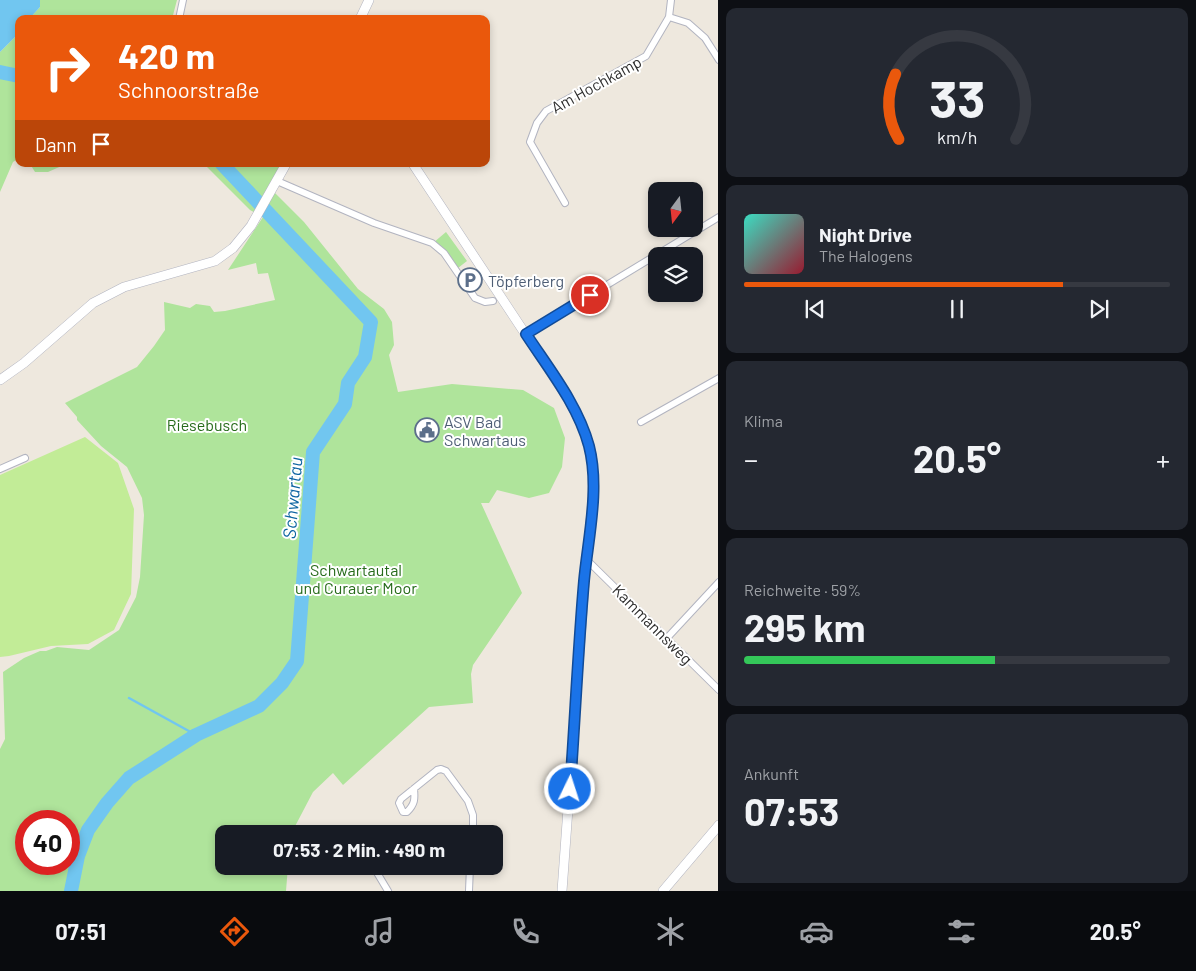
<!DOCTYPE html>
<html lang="de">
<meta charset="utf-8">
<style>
body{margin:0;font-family:Barlow,sans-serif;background:#242831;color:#f1f3f6;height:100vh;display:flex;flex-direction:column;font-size:19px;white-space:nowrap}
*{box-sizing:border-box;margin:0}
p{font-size:16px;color:#9ea1a6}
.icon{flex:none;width:28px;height:28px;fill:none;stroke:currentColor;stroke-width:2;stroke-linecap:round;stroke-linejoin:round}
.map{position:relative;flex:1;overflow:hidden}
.side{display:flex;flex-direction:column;gap:8px;padding:8px;background:#0d0f14;width:478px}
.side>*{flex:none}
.banner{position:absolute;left:15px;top:15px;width:475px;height:152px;border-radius:10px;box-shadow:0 2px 8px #0003;background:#ea580c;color:#fff;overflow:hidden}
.needle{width:32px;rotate:195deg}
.buttons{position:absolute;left:648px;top:182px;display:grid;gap:10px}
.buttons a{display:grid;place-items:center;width:55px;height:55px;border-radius:10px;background:#171b24;box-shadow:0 2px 8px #0003;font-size:25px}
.speed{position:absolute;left:15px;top:810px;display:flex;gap:10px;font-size:25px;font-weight:700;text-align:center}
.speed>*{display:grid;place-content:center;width:65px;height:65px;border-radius:50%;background:#171b24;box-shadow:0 2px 8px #0003;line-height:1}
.speed .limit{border:8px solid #d22;background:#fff;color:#111}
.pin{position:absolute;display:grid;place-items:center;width:42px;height:42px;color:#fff;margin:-21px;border:2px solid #fff;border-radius:50%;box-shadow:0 1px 5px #0007}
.me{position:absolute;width:55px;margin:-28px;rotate:4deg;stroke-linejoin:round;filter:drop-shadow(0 0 4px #0008)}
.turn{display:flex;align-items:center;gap:18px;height:105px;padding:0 20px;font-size:22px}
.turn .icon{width:65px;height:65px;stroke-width:2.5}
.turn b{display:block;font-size:35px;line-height:42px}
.then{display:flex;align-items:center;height:48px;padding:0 20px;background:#0003;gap:10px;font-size:19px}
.big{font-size:38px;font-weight:700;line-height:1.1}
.side .tile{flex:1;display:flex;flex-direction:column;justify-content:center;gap:8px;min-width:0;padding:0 18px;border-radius:10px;background:#242831}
.side .dial{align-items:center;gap:0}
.dial svg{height:130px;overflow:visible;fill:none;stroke:#363941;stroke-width:7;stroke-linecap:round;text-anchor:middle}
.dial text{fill:#f1f3f6;stroke:none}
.song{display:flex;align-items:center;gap:15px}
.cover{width:60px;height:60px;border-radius:8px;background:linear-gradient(135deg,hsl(170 70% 55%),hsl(350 70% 35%))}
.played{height:5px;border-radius:2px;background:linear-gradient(90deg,#ea580c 75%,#363941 75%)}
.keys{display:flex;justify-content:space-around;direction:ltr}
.heat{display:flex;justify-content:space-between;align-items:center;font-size:28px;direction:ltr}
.charge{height:8px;border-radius:4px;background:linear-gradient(90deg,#34c759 59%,#363941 0)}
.trip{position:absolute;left:215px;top:825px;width:288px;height:50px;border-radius:10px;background:#171b24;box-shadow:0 2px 8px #0003;font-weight:700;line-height:50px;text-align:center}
.menu{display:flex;height:80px;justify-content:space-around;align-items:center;background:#090b0e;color:#9ea1a6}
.menu .icon{width:35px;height:35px}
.menu .selected{color:#ea580c}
.menu b{font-size:22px;color:#f1f3f6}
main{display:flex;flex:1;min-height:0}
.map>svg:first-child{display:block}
.green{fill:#afe49b;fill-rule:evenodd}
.pitch{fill:#c2ec97}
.water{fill:#71c6f0}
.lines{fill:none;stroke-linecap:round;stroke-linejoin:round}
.stream{stroke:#71c6f0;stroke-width:2.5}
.river{stroke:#71c6f0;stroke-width:14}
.street-casing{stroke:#b2b4c0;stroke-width:8}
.secondary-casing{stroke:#b2b4c0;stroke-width:10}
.street{stroke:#fff;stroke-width:6}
.secondary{stroke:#fff;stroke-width:9}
.route-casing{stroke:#114b97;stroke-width:12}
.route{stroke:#1a73e8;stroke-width:9}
.labels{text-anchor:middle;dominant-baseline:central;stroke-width:4;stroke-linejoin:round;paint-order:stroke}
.street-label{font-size:16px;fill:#2c2c2c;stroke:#fff}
.service-label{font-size:16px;fill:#4e5e75;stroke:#fff;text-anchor:start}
.park-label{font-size:16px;fill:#266b1a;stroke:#fff}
.water-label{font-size:18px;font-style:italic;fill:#0c64a0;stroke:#fff}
</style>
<main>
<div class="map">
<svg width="719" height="891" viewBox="0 0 719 891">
<rect width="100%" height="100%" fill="#eee8de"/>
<path class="green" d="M40 0H177L172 19H29L40 7Z
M19 33V158L13 162 0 192V52Z
M30 164H66L48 172H35Z
M204 164H287L273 191 304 222 358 289 384 309 392 322 394 345 389 355 398 392 452 384 523 390 554 408 565 438 562 467 549 493 529 498 497 490 489 503H481L522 593 473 665 471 674 473 703 429 707 343 785 333 773 313 792 291 834H224V866H288L286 891H0V749L5 739 3 672 24 658 40 651H46L57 647 89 650 119 630 136 597 140 577 144 515 142 498 127 467 101 446 77 420V417L65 403 137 367 154 346 165 330 164 302 190 308 196 304 210 306 214 312 225 311 275 300 268 273 258 274 256 263 228 270 263 217 250 210ZM26 821H69V864H26Z
M446 232 467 261 458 268 446 254 433 243Z"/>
<path class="pitch" d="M85 437 118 463 134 509 131 594 114 630 88 644 51 646 9 656 0 657V475Z"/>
<path class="water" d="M0 0H40V7L29 19H19V33L0 52Z"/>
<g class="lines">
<path class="stream" d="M129 698 196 735"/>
<path class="river" d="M0 72 19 76
M71 891 78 856 88 830 107 803 129 778 196 735 259 706 282 683 297 661 313 452 345 404 348 383 365 357 371 322 222 164"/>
<g class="street-casing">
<path id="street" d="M669 17 688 23 705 38 719 60
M179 19 183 0
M277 181 374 223 432 243 444 253 475 298 485 302 493 301
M565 203 530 142 537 123 546 111 646 56 669 17 671 0
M526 334 719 217
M641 422 719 378
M0 469 25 458
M586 559 719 690
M667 638 719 582
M414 789C415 799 415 804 407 812H403L399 803 401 799 437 770 441 769 446 771 468 801 473 815V834
M373 866 388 891
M469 891 470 866"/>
</g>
<g class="secondary-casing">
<path id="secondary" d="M360 19 369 0
M413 164 567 397C579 419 592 442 593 468 595 508 586 549 584 589 577 689 570 790 562 891
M0 380 24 363 93 303 124 287 215 261 233 248 251 226 286 164
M663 891 719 825"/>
</g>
<use href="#street" class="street"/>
<use href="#secondary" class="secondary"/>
</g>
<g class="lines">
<g class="route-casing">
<path id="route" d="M570 789C575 720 578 650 584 581 588 538 600 489 589 446 578 405 549 369 526 334L590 295"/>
</g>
<use href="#route" class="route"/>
</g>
<defs>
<g id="parking-ring" transform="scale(1.25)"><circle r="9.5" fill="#fff" stroke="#5c6f8a" stroke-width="1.5"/><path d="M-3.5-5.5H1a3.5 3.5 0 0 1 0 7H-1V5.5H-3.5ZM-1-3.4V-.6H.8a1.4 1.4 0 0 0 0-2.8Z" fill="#5c6f8a"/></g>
<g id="civic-ring" transform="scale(1.25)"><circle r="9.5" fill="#fff" stroke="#5c6f8a" stroke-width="1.5"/><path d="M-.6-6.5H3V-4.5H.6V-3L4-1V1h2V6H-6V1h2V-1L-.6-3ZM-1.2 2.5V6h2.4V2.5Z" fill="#5c6f8a"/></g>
</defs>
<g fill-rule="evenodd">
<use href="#parking-ring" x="470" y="280"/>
<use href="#civic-ring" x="427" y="430"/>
</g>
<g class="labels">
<g class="street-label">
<text transform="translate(596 84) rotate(-29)">Am Hochkamp</text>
<text transform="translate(653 624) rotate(45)">Kammannsweg</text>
</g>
<g class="service-label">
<text x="488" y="280">Töpferberg</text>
<text x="444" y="421">ASV Bad<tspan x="444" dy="18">Schwartaus</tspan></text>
</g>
<g class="park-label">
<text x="207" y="424">Riesebusch</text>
<text x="356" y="569">Schwartautal<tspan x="356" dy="18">und Curauer Moor</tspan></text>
</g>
<g class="water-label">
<text transform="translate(292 498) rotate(-85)">Schwartau</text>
</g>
</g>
</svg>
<div class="buttons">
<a><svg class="needle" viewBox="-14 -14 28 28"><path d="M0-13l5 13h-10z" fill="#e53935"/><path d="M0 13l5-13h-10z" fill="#9ea1a6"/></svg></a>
<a><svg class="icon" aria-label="layers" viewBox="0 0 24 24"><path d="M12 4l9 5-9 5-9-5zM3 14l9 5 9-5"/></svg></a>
</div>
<div class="speed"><div class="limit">40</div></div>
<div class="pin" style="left:590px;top:295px;background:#d93025"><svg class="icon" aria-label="arrive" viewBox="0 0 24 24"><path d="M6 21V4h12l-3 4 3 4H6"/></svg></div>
<svg class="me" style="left:570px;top:789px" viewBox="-20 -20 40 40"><circle r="17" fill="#1a73e8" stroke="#fff" stroke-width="3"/><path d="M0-11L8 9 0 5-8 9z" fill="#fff"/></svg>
<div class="trip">07:53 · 2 Min. · 490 m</div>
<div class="banner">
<div class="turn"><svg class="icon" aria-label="right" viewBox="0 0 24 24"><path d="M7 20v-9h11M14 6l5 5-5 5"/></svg><div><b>420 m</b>Schnoorstraße</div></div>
<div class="then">Dann<svg class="icon" aria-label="arrive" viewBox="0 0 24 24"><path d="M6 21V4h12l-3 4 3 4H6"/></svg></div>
</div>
</div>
<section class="side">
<div class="tile dial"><svg viewBox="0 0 100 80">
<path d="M14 69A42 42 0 1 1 86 69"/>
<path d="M14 69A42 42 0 0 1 12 29" stroke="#ea580c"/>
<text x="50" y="56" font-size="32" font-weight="700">33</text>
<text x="50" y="72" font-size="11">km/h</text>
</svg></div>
<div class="tile">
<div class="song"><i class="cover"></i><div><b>Night Drive</b><p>The Halogens</p></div></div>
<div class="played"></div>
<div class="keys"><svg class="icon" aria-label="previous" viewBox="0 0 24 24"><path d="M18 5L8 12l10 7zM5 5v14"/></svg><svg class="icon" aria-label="pause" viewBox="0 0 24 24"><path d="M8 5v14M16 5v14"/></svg><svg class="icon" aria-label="next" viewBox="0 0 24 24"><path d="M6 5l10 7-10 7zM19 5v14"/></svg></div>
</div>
<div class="tile"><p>Klima</p>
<div class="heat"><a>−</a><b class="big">20.5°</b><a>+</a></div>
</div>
<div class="tile"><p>Reichweite · 59%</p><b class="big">295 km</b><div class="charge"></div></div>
<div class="tile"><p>Ankunft</p><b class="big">07:53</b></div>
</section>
</main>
<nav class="menu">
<b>07:51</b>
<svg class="icon selected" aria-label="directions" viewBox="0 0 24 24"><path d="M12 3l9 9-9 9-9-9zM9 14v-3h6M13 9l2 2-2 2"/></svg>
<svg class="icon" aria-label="music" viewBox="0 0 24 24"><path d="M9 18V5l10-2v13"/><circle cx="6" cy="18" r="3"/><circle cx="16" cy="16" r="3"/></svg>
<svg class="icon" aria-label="phone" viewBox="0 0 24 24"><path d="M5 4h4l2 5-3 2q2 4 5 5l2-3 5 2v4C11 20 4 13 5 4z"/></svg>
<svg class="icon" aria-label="climate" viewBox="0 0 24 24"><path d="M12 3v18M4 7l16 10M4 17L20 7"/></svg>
<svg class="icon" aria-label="car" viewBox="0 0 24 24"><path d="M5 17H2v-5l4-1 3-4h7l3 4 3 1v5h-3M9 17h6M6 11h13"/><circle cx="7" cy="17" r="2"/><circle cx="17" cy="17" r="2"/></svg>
<svg class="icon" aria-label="filters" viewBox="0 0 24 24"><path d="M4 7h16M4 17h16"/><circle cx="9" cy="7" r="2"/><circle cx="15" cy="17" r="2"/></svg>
<b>20.5°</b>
</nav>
